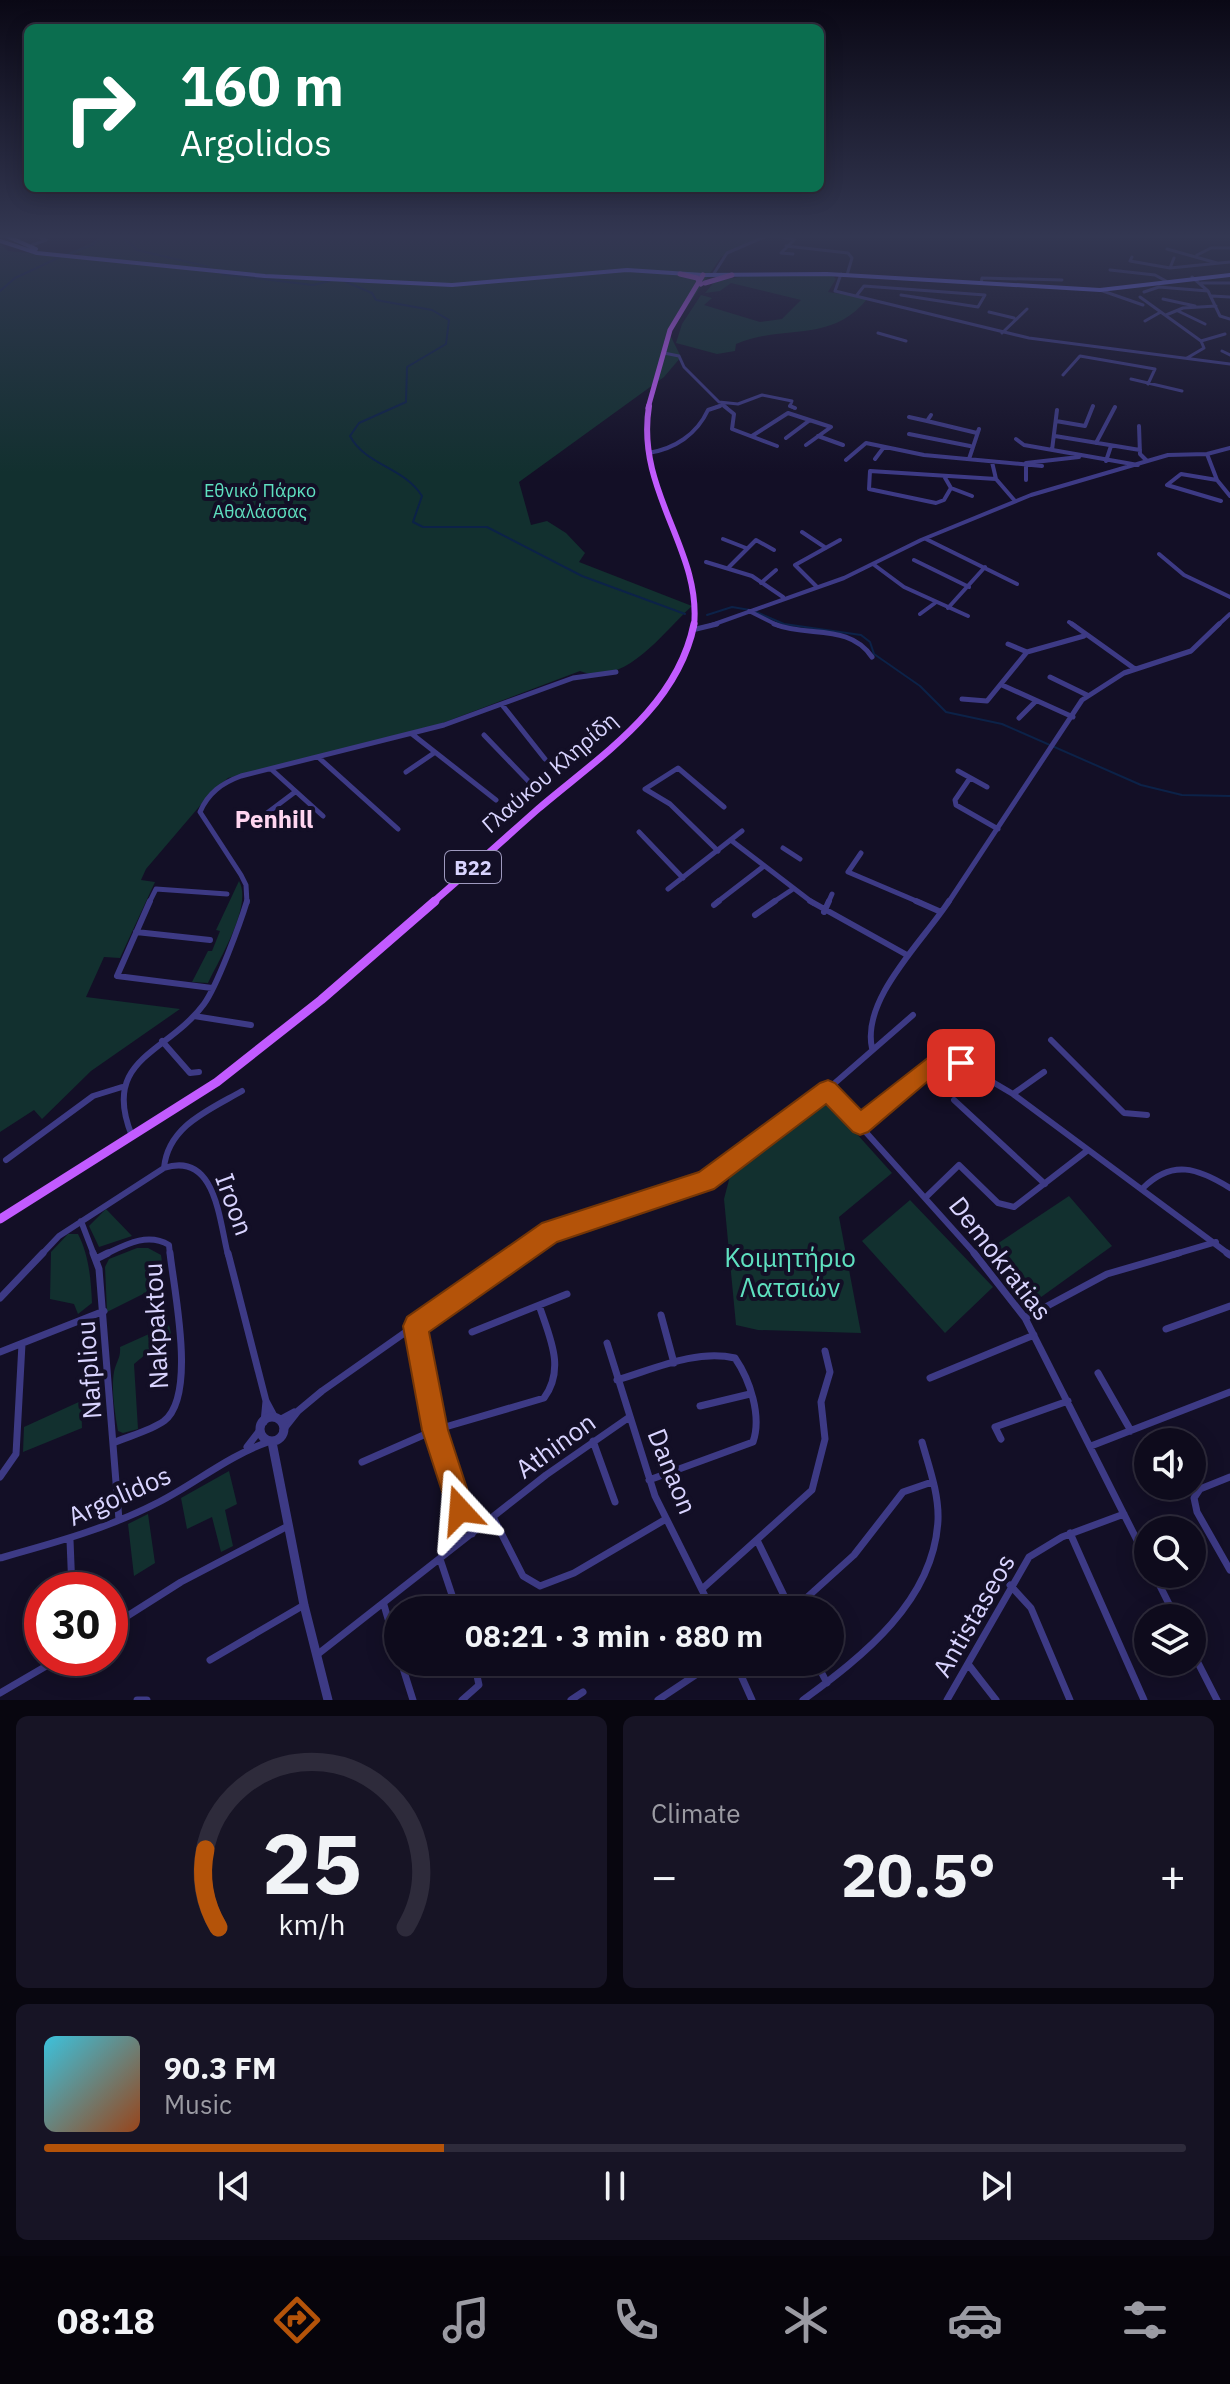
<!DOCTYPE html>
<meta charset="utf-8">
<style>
body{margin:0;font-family:"IBM Plex Sans",sans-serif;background:#171425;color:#f1f3f6;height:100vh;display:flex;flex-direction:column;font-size:30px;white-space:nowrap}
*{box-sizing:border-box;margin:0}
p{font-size:26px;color:#9b9ba3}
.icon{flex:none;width:44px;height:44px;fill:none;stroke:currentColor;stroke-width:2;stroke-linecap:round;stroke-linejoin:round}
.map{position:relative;height:1700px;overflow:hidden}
.sheet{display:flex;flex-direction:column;gap:16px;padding:16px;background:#08060f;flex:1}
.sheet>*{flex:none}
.hud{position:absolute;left:24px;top:24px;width:800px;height:168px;border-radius:12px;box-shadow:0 4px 20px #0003,0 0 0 2px #2e2b3b;background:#0b6e4f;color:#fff;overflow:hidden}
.controls{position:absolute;left:1134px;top:1428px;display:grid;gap:16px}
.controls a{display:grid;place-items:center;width:72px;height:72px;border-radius:50%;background:#0e0b1c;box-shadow:0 4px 20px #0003,0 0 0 2px #2e2b3b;font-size:40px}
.speed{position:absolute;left:24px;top:1572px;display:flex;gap:16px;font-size:40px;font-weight:700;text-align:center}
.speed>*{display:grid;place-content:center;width:104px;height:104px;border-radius:50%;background:#0e0b1c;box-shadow:0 4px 20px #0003,0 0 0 2px #2e2b3b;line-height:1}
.speed .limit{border:12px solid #d22;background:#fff;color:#111}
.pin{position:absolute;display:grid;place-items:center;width:68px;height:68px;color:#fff;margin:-34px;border-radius:16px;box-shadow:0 4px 12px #0006}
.me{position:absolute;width:88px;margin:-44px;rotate:341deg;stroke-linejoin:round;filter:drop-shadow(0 0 6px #0008)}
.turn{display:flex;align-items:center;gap:28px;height:168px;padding:0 24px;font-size:36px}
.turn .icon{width:104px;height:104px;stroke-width:2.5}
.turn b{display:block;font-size:56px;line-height:68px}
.big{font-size:60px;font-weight:800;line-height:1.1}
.sheet .card{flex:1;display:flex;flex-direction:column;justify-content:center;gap:12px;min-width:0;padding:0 28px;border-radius:12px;background:#171425}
.sheet .dial{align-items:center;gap:0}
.dial svg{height:208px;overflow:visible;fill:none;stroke:#2e2b3b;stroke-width:7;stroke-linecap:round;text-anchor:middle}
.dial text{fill:#f1f3f6;stroke:none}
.song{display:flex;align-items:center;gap:24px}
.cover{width:96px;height:96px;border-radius:12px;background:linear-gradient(135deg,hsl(190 70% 55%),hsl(20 70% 35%))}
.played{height:8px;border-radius:4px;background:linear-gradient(90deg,#b45309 35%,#2e2b3b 35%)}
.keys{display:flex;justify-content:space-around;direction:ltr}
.heat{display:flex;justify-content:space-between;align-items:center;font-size:44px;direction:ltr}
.sheet .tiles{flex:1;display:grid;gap:16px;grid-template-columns:1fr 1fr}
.card:last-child{grid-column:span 2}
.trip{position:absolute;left:384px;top:1596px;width:460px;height:80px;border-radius:40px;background:#0e0b1c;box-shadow:0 4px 20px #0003,0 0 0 2px #2e2b3b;font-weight:800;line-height:80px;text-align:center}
.menu{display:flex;height:128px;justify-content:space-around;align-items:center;background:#06040b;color:#9b9ba3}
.menu .icon{width:56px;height:56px}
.menu .on{color:#b45309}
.menu b{font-size:36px;color:#f1f3f6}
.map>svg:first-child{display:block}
.green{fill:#12302f}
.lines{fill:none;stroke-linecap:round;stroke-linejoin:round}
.stream{stroke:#0c2248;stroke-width:2}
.minor-far4{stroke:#3d3a85;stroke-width:3}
.minor-far3{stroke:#3d3a85;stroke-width:4}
.minor-far2{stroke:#3d3a85;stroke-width:5}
.minor-far1{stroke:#3d3a85;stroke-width:6}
.minor{stroke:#3d3a85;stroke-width:7}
.tertiary{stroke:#3d3a85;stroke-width:9}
.secondary{stroke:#6f6bff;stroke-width:4}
.primary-far3{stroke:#c25bff;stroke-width:5}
.primary-far2{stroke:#c25bff;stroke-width:6}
.primary-far1{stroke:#c25bff;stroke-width:7}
.primary{stroke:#c25bff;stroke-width:9}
.route{fill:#b45309;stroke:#753606;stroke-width:2}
.labels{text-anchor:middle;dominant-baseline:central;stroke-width:8;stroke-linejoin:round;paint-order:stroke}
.far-park-label{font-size:18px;fill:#5fe0c0;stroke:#130f26}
.shield{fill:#130f26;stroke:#9e99be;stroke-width:2}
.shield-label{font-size:20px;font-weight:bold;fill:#d9d4ff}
.street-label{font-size:22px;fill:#d9d4ff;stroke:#130f26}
.neighbourhood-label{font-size:24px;font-weight:bold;fill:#ffd6f0;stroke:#130f26}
.near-street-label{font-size:26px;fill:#d9d4ff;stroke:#130f26}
.near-park-label{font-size:26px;fill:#5fe0c0;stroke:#130f26}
</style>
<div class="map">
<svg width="1230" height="1700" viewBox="0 0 1230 1700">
<rect width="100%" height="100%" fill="#130f26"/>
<path class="green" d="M106 235H768L721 257 669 333 681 357 664 377 519 482 531 525 547 521 566 533 585 553 579 562 692 606C663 632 625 688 580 671L440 724 228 778 210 794 146 869 141 880 155 882 120 958 104 957 86 997 180 1009 91 1071 42 1119 34 1110 0 1132V243L8 251 75 257 83 253 69 254Z
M832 275 836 279 828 292 868 298C830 345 785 323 736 344L735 351 717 354 676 343 682 324 701 295 712 298 704 305 760 322 782 319 801 300 731 283 720 291 705 293 715 281 747 276Z
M239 881C253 905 219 960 208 983L192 982 208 951H212L220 931 216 930Z
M822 1103H829L892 1173 839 1217 861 1333 758 1330 736 1325 724 1199 730 1176 737 1166Z
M1069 1196 1112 1246 1037 1300 994 1246Z
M910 1200 993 1287 945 1333 862 1241Z
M106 1209 132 1236 99 1247 89 1226Z
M68 1234H78C89 1255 91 1280 92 1303L78 1314 74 1304 50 1299 51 1252Z
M137 1248H148L161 1255 165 1283 107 1312 105 1267 109 1259Z
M169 1325 171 1333 134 1364 138 1429 123 1433 118 1431C115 1414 111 1389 114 1372 116 1362 121 1358 120 1347Z
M81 1401 82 1428 23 1452 24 1427Z
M229 1471 237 1504 225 1510 233 1546 221 1552 212 1517 187 1529 181 1498Z
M148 1514 155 1563 134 1576 128 1524Z"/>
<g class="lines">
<path class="stream" d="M121 235 137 250 209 267
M66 255 92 245 103 235
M222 274 313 285 330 281
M344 281 372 293 376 300 432 310 449 320 446 344 407 367 406 402 359 423 350 436C366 466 404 467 422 496L413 522 423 527H487L582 576 685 614
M0 291 15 278 60 257
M756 612 784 624 861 635 870 642 874 654 920 686 946 712 1002 724 1141 785 1182 795 1230 796
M707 615 732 607 750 610"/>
<path class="minor-far4" d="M34 235 46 240
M783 237 794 240 781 253 793 254
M32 245 46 240
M786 246 848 253 852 258 847 275
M1167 249 1217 263
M1197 255 1211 248H1230
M1132 257 1130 261 1170 268 1230 262
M1170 268 1174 258
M1110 270 1155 275 1166 281
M841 274 835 291 1029 338 1230 364
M713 275 727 253 769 235
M1192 277 1208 291 1220 316 1230 319
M981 283 982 278 1062 280
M1201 283H1230
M1100 290 1143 305
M1144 292 1159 287 1208 291
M857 295 864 286 985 295 978 307 901 295
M1212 296 1230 297
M1140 297 1201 341 1225 334
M1163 299 1195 306
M1178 311 1205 324
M989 312 1014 318
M1166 315 1183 308 1216 306
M1145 321 1159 313
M878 333 906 341
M1002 333 1027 309
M1222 351 1230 355
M664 353 679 356 684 367 719 402 738 404 762 395 792 401 790 406 794 408
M1187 358 1204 348 1201 341
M1063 375 1080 356 1155 369 1148 384
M1131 379 1182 391
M722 404 727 408
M714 408 722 405"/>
<path class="minor-far3" d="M724 406 734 414 732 429 777 446
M790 406 795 408
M931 415 927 421 977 433
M909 417 927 421
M1056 421 1085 426 1093 406
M1139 426 1140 454 1147 461
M909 434 970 446
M752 436 788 413 831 427
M818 436 843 445
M1055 436 1140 450
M786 438 810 420
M1016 439 1024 445 1138 465
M1096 443 1115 407
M806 445 831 427
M1052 450 1057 410
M648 453C675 449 697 434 708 410L720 406
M1207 454 1217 480 1230 496
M875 459 884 447
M969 459 979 429
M846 460 866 443 924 455 1042 466
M1106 461 1111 446
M992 462 996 479 1015 501
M944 476 951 488 972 496
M1026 480V463L1079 457
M1217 480 1181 474 1167 485 1221 501
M951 488 944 500 936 503 869 489 870 471 996 479
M802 532 826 548
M723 539 746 548
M926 539 1017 584
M1159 554 1184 575 1230 597
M914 560 969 587
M706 562 752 576 783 597
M873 564 904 587 968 616
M729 567 756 540 774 550
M761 583 776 570
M817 587 795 565 840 540
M948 608 985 567
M749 611 779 626
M920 614 935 603
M1069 622 1075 626
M709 626 844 578 921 540 1031 495 1168 455 1207 454 1230 448
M1217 626 1230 614"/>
<path class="minor-far2" d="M774 624C808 638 849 623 872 657
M1072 624 1135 669
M692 630 717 624
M1008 644 1027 652
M1050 677 1087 695
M1002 685 1073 717
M962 699 987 701 1027 652 1084 636
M503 706 545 759
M1019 718 1036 701
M412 734 496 800
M484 735 535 788
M318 757 398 829
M271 769 323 816
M958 771 987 787
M406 772 434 753
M970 778 955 800 956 805 998 829
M255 822 295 792
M639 832 683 878
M732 841 813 903
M783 848 800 859
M718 851 670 804 645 789 678 768 724 807
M861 853 848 872 921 903
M668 889 742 831
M149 903 156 889 227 894
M247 903 246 885 241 875 200 812C208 793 222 783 241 776L444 725 573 678 616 672
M716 903 764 866
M772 903 793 889
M828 903 832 894
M948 903 1082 700 1124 673 1191 651 1219 624"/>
<path class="minor-far1" d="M150 901 117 976 212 988
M810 901 907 955
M916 901 941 912
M714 905 719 901
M824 912 829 901
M755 915 775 901
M136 932 210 940
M194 1016 251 1025
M1051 1040 1124 1113 1147 1115
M162 1041 190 1073 199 1072
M872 1048C861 999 924 940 949 901
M828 1090 976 1255
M1013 1094 1044 1072
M954 1100 1045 1184
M860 1124 938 1059 957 1061 1013 1094 1230 1255
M132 1136C100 1058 167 1054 204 1004 217 986 240 924 247 901
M6 1160 93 1096 122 1087
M164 1168C168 1126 209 1110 242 1091
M1143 1188C1172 1159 1198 1168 1230 1188
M925 1198 959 1165 998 1203 1014 1207 1088 1150
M81 1221 94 1255
M41 1255 59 1236 164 1168C216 1151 219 1220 228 1255
M104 1255C125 1245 147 1232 169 1245L170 1255
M515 1255 542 1236 706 1181 797 1116 913 1015
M1172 1255 1216 1242"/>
<path class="minor" d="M93 1253 99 1269 119 1520
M228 1253 266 1401 274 1416
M974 1253 1025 1318 1148 1562
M1227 1253 1230 1255
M98 1258 108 1253
M0 1298 43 1253
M661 1315 674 1363
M1025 1318 1107 1274 1179 1253
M416 1326 443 1458 472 1534
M1166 1329 1230 1306
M472 1332 567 1294
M607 1343 655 1496 712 1610
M0 1352 104 1311
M1098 1373 1131 1431
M930 1378 1034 1335
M617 1380C654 1369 696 1349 735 1358 750 1380 762 1416 753 1442L649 1480
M700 1406 750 1394
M281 1419 294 1412
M264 1422 266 1401
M283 1430 298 1411 322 1391 518 1253
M1001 1439 995 1427 1068 1401
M593 1441 615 1502
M113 1443C129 1436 150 1431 164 1421 197 1396 174 1291 170 1253
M1091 1446 1230 1392
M247 1447 260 1430
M362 1462 435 1430 544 1398C566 1368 549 1336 539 1305
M0 1477 16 1454 22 1344
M1230 1477 1200 1489 1194 1498 1197 1512 1230 1570
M493 1517 523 1576 540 1586 574 1573 666 1519
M1070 1533 1144 1700
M70 1540 72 1590
M757 1540 791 1610
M0 1558C54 1543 109 1528 159 1502 196 1483 228 1456 268 1442
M440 1559 457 1610
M1154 1574 1176 1618
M1010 1585 1031 1608 1070 1700
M702 1589 812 1490 825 1439 821 1402 830 1372 825 1351
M384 1605 398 1653
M793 1610 854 1555 903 1492 932 1482
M110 1627 181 1582 288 1526
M1192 1651 1217 1700
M318 1654 546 1475 628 1418
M210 1660 304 1605
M401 1662 413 1700
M735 1662 752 1700
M816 1662 827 1683
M968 1664 996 1700
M0 1693 60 1658
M137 1700H147
M462 1700 479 1685 474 1662
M571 1700 583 1692
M658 1700 715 1662
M803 1700C863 1656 934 1601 938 1520 939 1494 929 1467 922 1442
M947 1700 1029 1557 1062 1537 1124 1514"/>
<path class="tertiary" d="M260 1429a12 12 0 1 1 24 0a12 12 0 1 1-24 0Z
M272 1442 304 1605 328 1700"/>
<path class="secondary" d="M4 235 36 249
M0 241 37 253 265 276 452 285 627 270 703 275 827 274 1100 290 1230 275"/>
<path class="primary-far3" d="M680 274 697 278 701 284
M705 283 732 275
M648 408 670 330 703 275"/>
<path class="primary-far2" d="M649 406C635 491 702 550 694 626"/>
<path class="primary-far1" d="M432 903C468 872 503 840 538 809 600 756 677 708 694 624"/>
<path class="primary" d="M0 1219 217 1082 321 1000 435 901"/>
</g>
<linearGradient id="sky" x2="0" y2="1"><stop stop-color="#0a0815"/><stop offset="0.5" stop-color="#333752"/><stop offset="1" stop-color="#333752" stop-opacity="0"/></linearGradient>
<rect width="1230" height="473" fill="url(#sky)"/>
<path class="route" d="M938 1050 969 1057 972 1063 969 1070 961 1073 941 1070 868 1132 860 1135 853 1132 826 1104 714 1189 557 1242 429 1332 448 1430 474 1510 470 1519 460 1523 451 1519 422 1430 403 1326 407 1317 542 1223 699 1172 820 1083 828 1080 835 1083 861 1110Z"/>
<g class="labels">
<g class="far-park-label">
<text x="260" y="490">Εθνικό Πάρκο<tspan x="260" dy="21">Αθαλάσσας</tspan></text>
</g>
<rect class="shield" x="445" y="851" width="56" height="32" rx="6"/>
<g class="shield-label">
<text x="473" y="867">B22</text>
</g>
<g class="street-label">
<text transform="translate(549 772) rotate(-41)">Γλαύκου Κληρίδη</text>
</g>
<g class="neighbourhood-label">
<text x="274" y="819">Penhill</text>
</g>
<g class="near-street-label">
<text transform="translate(235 1204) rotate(70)">Iroon</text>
<text transform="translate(1001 1258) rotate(52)">Demokratias</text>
<text transform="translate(155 1326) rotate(-93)">Nakpaktou</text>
<text transform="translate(88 1370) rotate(-94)">Nafpliou</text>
<text transform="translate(555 1445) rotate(-36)">Athinon</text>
<text transform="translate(673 1471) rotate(68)">Danaon</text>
<text transform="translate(119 1495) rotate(-24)">Argolidos</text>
<text transform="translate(973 1615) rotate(-60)">Antistaseos</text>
</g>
<g class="near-park-label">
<text x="790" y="1257">Κοιμητήριο<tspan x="790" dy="30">Λατσιών</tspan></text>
</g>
</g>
</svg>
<div class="controls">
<a><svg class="icon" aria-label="sound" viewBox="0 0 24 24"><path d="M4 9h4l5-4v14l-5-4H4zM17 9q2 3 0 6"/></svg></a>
<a><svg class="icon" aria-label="search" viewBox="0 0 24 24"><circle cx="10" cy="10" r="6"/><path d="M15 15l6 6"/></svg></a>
<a><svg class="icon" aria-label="layers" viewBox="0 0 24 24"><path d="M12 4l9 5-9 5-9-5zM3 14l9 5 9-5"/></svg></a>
</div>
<div class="speed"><div class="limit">30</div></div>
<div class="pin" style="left:961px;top:1063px;background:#d93025"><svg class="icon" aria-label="arrive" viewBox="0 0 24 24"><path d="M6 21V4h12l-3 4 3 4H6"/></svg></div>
<svg class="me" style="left:460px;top:1510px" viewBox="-20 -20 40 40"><path d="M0-17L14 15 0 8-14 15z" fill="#b45309" stroke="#fff" stroke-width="4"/></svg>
<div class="trip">08:21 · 3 min · 880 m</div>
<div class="hud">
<div class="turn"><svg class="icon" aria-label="right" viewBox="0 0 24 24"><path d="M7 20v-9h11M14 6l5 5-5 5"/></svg><div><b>160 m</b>Argolidos</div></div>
</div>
</div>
<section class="sheet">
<div class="tiles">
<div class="card dial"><svg viewBox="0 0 100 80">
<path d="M14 69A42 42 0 1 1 86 69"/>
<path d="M14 69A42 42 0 0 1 9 39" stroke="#b45309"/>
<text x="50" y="56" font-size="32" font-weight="700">25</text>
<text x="50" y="72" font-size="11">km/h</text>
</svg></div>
<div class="card"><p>Climate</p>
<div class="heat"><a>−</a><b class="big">20.5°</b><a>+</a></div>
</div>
<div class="card">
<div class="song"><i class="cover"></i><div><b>90.3 FM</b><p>Music</p></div></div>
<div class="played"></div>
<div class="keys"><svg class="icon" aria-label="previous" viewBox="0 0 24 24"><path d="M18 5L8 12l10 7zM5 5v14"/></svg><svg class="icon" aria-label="pause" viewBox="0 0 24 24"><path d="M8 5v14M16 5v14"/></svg><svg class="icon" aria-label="next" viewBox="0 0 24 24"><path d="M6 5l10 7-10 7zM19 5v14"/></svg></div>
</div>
</div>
</section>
<nav class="menu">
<b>08:18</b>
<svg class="icon on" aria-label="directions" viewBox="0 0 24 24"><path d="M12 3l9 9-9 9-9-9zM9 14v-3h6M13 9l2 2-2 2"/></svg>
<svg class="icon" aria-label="music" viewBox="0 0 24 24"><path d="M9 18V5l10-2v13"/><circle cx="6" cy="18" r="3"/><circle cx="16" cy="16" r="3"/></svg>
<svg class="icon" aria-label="phone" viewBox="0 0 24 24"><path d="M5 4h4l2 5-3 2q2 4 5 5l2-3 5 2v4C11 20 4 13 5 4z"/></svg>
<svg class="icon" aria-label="climate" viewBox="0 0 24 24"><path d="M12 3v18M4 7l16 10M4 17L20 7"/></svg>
<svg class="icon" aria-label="car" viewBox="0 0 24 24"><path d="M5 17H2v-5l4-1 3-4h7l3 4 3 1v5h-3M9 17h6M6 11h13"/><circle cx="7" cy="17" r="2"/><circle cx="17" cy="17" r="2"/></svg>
<svg class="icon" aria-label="filters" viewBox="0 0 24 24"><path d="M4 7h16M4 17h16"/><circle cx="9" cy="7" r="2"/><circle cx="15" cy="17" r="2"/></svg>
</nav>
